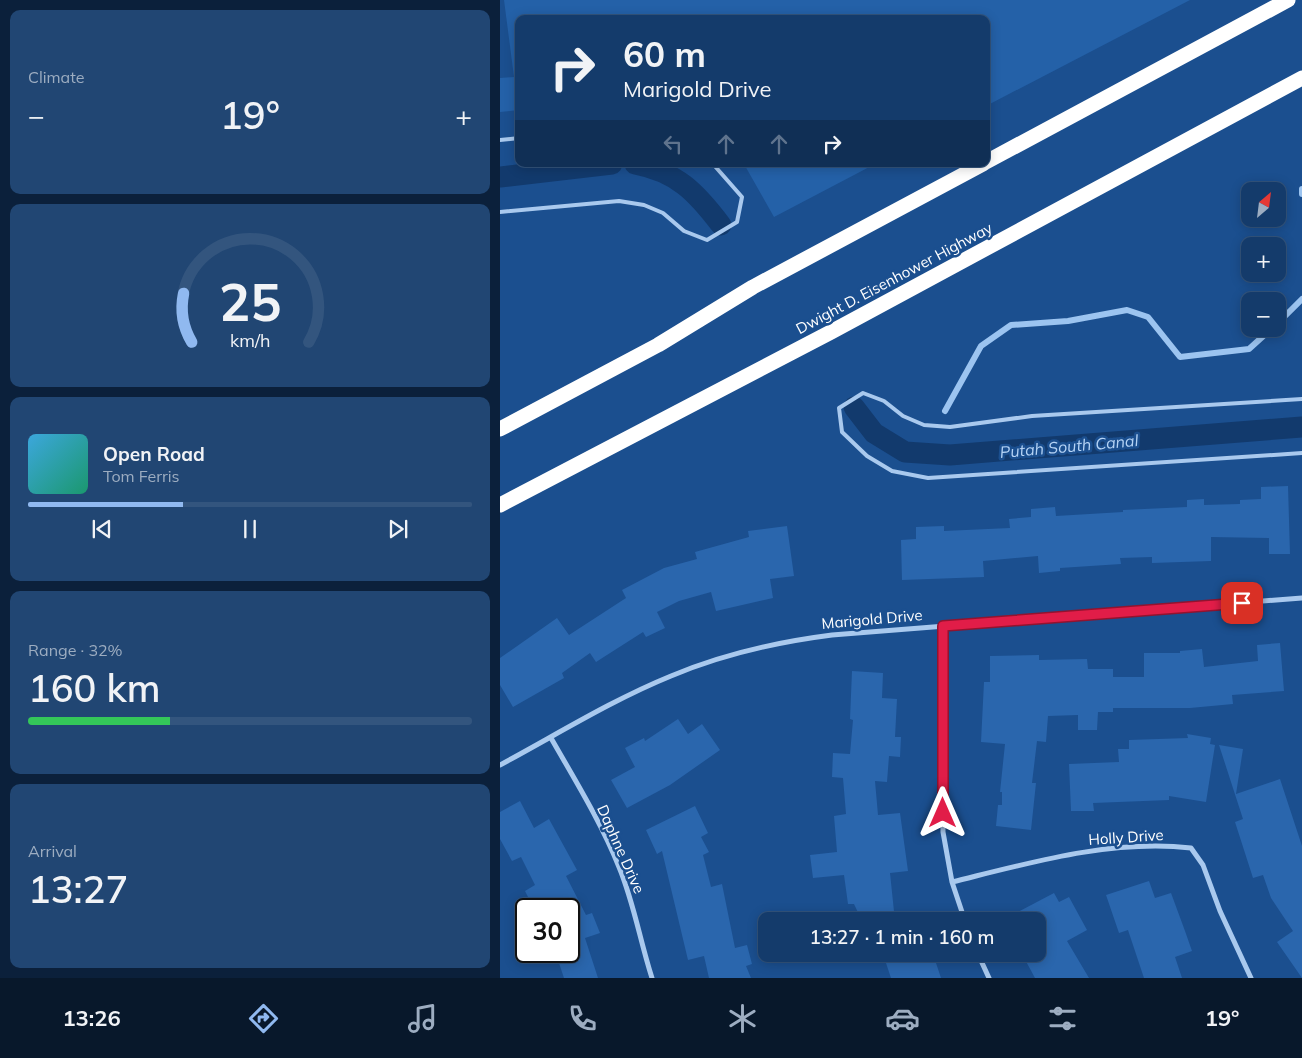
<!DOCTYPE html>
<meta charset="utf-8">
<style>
body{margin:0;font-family:Mulish,sans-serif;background:#214673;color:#f1f3f6;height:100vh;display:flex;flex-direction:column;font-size:19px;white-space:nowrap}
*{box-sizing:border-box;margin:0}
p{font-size:16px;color:#9dadc1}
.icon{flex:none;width:28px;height:28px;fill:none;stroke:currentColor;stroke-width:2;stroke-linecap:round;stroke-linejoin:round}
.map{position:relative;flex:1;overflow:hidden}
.drawer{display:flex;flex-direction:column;gap:10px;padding:10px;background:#0b203b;width:500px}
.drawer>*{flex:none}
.banner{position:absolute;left:15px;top:15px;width:475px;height:152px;border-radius:10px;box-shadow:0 2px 12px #0003,0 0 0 1px #33557e;background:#143b6b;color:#f1f3f6;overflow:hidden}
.needle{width:32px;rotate:28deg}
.tools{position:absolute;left:741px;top:182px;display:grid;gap:10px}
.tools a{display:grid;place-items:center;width:45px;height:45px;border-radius:10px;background:#143b6b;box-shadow:0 2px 12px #0003,0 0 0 1px #33557e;font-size:25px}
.speed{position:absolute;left:15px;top:898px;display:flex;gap:10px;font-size:25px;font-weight:700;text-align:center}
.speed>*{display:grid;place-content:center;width:65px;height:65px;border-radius:50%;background:#143b6b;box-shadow:0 2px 12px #0003,0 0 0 1px #33557e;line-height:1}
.speed .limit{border:2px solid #111;border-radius:8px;background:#fff;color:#111}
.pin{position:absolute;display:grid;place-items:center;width:42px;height:42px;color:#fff;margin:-21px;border-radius:10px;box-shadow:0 2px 8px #0006}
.me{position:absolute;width:55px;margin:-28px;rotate:0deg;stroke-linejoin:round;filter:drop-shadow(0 0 4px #0008)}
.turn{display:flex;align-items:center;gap:18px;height:105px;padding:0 25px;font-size:22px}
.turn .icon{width:65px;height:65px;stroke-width:2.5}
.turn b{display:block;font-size:35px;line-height:42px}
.lanes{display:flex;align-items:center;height:48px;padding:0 25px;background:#0003;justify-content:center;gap:25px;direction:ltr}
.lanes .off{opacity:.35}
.big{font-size:38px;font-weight:600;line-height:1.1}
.drawer .tile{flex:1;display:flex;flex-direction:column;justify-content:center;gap:8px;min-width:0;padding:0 18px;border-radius:10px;background:#214673}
.drawer .dial{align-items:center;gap:0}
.dial svg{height:130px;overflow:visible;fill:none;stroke:#33557e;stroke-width:7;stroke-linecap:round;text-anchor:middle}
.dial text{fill:#f1f3f6;stroke:none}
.song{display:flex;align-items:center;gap:15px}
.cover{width:60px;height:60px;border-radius:8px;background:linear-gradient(135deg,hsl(200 70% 55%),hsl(160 70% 35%))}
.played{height:5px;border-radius:2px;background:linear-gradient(90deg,#90b9f0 35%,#33557e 35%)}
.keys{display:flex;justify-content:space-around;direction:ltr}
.heat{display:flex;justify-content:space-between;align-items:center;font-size:28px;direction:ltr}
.charge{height:8px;border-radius:4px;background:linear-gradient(90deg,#34c759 32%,#33557e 0)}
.trip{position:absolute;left:258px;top:912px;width:288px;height:50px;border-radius:10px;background:#143b6b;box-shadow:0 2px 12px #0003,0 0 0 1px #33557e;font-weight:600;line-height:50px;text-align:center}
.menu{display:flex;height:80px;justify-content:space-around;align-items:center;background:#08182b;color:#9dadc1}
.menu .icon{width:35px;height:35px}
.menu .selected{color:#90b9f0}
.menu b{font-size:22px;color:#f1f3f6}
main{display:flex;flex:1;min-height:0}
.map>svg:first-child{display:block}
.green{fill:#2461a8}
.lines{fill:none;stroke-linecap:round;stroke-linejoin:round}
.stream{stroke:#9cc4f0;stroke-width:6}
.canal{stroke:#123a6d;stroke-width:21}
.building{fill:#2a66ad}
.service{stroke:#a9c9ee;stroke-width:4}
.minor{stroke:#a9c9ee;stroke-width:5}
.motorway{stroke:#fff;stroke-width:15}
.route-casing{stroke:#92132f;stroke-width:12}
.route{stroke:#e11d48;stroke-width:9}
.labels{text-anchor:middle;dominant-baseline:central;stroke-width:5;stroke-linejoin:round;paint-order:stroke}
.street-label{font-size:15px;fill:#fff;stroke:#1b4f8f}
.water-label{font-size:16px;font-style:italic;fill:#b5d3f5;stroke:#1b4f8f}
</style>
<main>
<section class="drawer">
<div class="tile"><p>Climate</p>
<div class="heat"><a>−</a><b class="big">19°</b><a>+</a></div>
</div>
<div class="tile dial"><svg viewBox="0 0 100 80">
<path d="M14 69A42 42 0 1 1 86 69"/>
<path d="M14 69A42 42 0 0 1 9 39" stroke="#90b9f0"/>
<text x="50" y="56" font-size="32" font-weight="700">25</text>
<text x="50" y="72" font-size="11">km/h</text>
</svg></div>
<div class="tile">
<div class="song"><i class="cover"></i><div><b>Open Road</b><p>Tom Ferris</p></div></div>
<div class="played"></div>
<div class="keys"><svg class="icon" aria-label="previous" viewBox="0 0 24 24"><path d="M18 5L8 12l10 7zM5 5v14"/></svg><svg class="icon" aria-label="pause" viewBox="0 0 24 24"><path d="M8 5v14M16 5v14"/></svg><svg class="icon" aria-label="next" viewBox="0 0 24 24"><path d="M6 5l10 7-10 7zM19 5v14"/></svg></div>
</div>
<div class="tile"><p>Range · 32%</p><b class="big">160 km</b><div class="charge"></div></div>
<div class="tile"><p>Arrival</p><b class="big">13:27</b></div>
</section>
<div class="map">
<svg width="802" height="978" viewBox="0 0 802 978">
<rect width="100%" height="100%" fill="#1b4f8f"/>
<path class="green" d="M4 0H690L486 106V19H19V110L0 112V78L14 77Z
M244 164H375L274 217Z"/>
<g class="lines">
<path class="stream" d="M802 189V194
M778 323 802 299
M445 411 481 346 511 325 568 321 627 310 648 317 680 357 749 349 771 329"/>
<path class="canal" d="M135 164C177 172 196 192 221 225
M0 177 112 164
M354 407 374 433 405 452 450 455 802 427"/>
</g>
<path class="building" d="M788 486 790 554H769V538L711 537V561L652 563V557L620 558 621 564 560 568V571L539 573 538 556 483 561 484 577 402 580 401 540 416 539V527L444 526V531L510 528 509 519 531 517V509L555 507 556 516 623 512V510L687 507V500L704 499V505L740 504V500L761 499V487Z
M287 526 294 576 270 579 273 598 216 611 211 592 179 601 157 612 165 628 146 637 143 632 96 662 90 653 62 673 64 678 13 707 0 685V658L57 618 69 635 126 598 122 590 164 568 197 559 195 552 249 537 248 531Z
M780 643 784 691 732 695 733 704 690 708H613V712H598L597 730H578V715L548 716 546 742 537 741 532 783H536L531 830 496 826 498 805H502V792H500L505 744 481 742 484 682H490V656L539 655V660L587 659 588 669H613V677H644V653H680V651L702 649 704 667 758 661 757 645Z
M352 671 383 673 382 698 397 699 395 737H401L400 757 389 756 387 782 375 781 378 815 400 813 408 871 390 873 395 921H362L354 904H348L344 875 313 878 310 855 337 852 334 816 346 814 343 778 332 777 333 753 350 754 353 720 350 719Z
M178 719 188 734 202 724 220 750 170 785 127 808 111 780 135 767 125 748 144 738 145 741Z
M687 734 711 738 710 744 715 745 706 802 669 796V800L593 803 594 811H571L569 764 619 762 618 749H629V740L688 738Z
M719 745 743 749 736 794 780 779 802 846V978L777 942 793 931 771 898 763 875 753 878 735 822 743 819Z
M20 801 34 828 49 819 77 870 66 876 86 915 92 913 100 933 85 938 98 978H64L55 951H69V909H34L25 891 35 885 21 857 12 861 0 839V812Z
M195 806 208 833 201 837 209 852 203 855 211 887 222 884 235 948 247 945 252 964 246 966 251 978H209L204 956 188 960 162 851 157 854 146 830Z
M649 881 655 898 671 893 685 931 692 951 675 957 682 978H644L628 930 619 933 606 895Z
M554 893 559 902 569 897 587 930 567 941 589 978H535L522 954H536V921H501Z
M383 954H433L441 978H391Z"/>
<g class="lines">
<path class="service" d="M0 140 19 138
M0 212 119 201 144 205 163 213 184 231 207 240 237 222 242 197 213 164
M802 399 532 416 450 427 424 425 403 416 384 401 363 393 339 408 342 432 367 456 392 471 428 478 802 453"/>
<path class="minor" d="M443 626V832L452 882 465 921
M51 738C75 780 101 822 119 867 134 903 140 941 152 978
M0 765C56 735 112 700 171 676 223 654 277 642 332 635L802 598
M452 882C529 863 611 839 691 848L703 865 720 911 751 978
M478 954 489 978"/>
<path class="motorway" d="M486 162 788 0
M0 429 158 345 253 287 483 164
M0 505 331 332 802 78"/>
</g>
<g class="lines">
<g class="route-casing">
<path id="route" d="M443 813V626L742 603"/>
</g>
<use href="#route" class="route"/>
</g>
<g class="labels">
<g class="street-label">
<text transform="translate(394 278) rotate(-28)">Dwight D. Eisenhower Highway</text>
<text transform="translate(372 619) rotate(-5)">Marigold Drive</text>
<text transform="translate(626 837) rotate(-4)">Holly Drive</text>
<text transform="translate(121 849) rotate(66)">Daphne Drive</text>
</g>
<g class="water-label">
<text transform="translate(569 446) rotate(-5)">Putah South Canal</text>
</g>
</g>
</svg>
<div class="tools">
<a><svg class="needle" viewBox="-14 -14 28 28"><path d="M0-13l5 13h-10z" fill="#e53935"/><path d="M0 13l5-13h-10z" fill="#9dadc1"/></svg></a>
<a>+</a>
<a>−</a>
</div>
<div class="speed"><div class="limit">30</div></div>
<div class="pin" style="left:742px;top:603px;background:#d93025"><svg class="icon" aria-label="arrive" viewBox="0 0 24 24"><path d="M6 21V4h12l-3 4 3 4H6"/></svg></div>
<svg class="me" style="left:443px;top:813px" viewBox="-20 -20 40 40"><path d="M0-17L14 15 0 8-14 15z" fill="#e11d48" stroke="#fff" stroke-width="4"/></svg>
<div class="trip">13:27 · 1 min · 160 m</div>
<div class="banner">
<div class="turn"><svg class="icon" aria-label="right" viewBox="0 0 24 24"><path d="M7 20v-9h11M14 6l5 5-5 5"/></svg><div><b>60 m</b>Marigold Drive</div></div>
<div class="lanes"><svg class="icon off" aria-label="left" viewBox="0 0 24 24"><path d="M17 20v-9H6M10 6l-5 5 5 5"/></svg><svg class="icon off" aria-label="ahead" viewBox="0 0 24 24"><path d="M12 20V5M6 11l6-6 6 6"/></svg><svg class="icon off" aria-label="ahead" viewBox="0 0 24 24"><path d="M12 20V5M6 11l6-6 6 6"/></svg><svg class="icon" aria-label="right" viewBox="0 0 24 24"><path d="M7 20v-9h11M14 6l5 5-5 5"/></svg></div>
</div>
</div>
</main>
<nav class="menu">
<b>13:26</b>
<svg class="icon selected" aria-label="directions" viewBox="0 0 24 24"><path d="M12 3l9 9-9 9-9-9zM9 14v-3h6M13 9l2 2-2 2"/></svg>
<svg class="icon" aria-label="music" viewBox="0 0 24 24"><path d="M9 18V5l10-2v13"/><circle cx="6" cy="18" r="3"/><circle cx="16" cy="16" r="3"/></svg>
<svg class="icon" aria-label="phone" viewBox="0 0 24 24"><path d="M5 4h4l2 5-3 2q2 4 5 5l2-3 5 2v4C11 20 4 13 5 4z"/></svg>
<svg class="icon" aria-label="climate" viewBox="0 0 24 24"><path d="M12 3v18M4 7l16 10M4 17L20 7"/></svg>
<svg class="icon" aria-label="car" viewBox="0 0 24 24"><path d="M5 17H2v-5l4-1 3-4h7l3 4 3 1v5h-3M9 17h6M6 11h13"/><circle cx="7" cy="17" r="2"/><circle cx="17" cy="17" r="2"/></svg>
<svg class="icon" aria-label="filters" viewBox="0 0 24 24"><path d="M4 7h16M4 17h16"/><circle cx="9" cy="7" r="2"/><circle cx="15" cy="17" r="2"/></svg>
<b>19°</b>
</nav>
